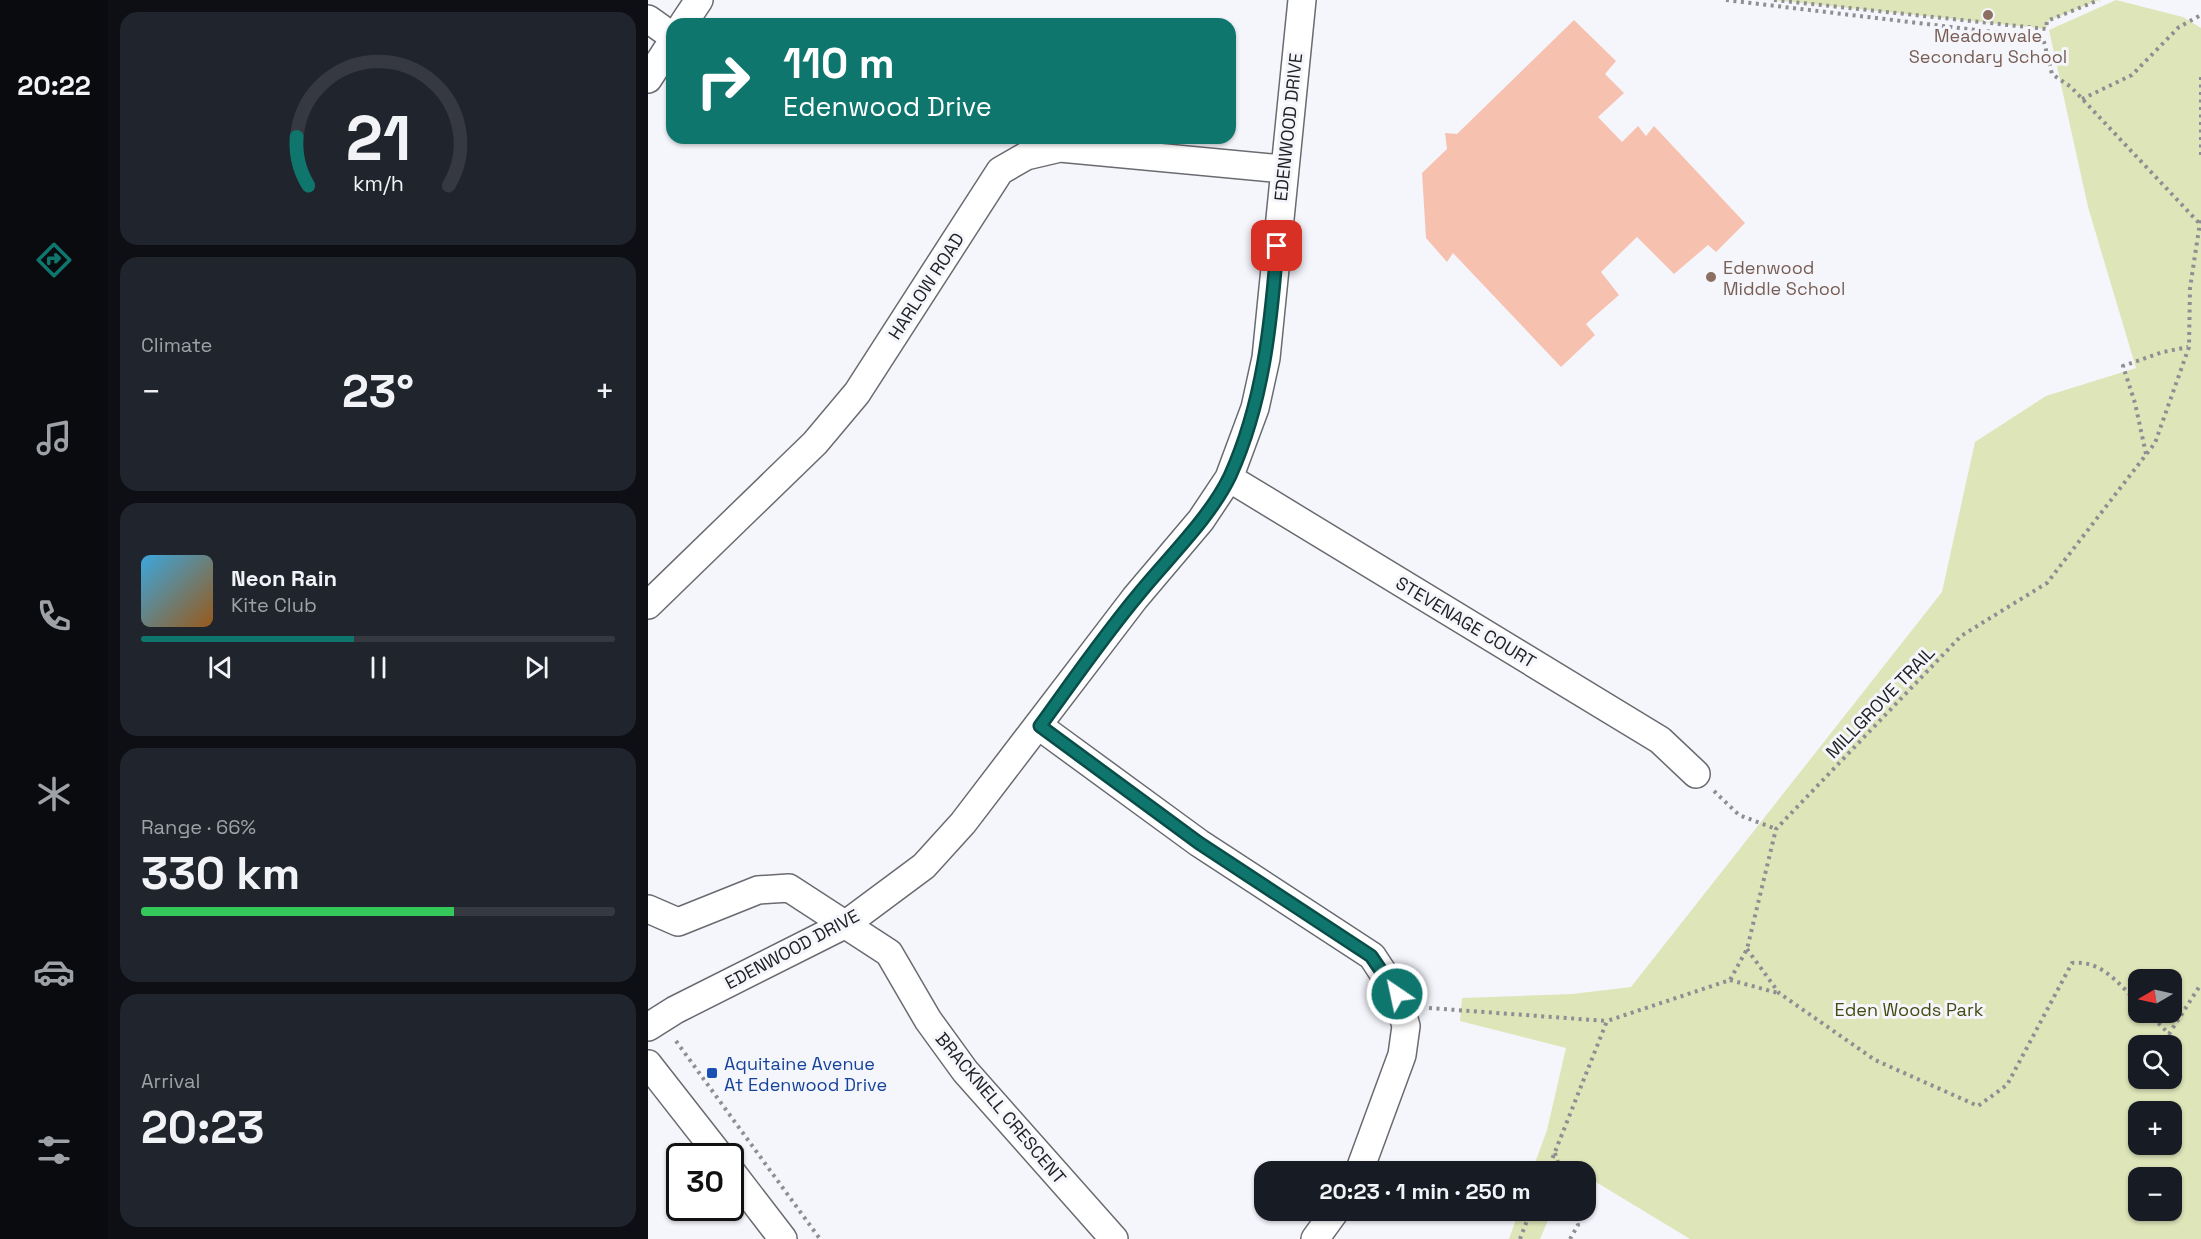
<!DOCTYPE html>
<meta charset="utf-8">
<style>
body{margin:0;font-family:"Space Grotesk",sans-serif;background:#20242c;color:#f1f3f6;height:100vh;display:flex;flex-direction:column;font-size:22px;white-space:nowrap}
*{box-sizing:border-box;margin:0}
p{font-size:20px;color:#9ea1a6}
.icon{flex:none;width:33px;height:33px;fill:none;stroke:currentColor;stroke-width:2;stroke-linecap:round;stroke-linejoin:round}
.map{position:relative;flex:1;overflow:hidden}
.side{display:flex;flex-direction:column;gap:12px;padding:12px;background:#0d0f14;width:540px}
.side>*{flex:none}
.banner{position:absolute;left:18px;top:18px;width:570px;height:126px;border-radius:18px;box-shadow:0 2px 4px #0004;background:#0f766e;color:#fff;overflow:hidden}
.needle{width:39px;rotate:261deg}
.controls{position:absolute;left:1480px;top:969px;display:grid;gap:12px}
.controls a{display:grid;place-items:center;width:54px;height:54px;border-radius:12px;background:#171b24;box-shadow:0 2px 4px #0004;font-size:30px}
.speed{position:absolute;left:18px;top:1143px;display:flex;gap:12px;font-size:30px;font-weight:700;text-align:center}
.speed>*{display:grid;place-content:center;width:78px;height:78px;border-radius:50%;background:#171b24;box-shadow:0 2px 4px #0004;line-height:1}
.speed .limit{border:3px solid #111;border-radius:9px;background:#fff;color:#111}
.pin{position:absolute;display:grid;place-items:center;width:51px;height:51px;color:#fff;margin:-26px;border-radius:12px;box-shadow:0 3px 9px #0006}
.me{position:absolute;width:66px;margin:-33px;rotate:326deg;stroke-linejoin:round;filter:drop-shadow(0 0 4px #0008)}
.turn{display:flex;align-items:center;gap:21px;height:126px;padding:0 18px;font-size:27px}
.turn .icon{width:78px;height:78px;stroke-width:2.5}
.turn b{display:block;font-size:42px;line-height:51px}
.big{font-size:45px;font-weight:800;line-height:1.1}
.side .widget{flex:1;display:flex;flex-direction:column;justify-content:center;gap:9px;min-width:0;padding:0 21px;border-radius:18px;background:#20242c}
.side .dial{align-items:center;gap:0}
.dial svg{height:156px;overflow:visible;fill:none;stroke:#363941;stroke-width:7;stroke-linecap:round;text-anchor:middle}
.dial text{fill:#f1f3f6;stroke:none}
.song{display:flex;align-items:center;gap:18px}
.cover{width:72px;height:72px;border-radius:9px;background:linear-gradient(135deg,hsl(200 70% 55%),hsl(30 70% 35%))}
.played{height:6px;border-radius:3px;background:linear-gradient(90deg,#0f766e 45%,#363941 45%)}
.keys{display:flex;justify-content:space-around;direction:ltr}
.heat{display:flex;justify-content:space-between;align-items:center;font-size:33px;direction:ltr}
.charge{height:9px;border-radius:4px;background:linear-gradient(90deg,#34c759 66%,#363941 0)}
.trip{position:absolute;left:606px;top:1161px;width:342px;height:60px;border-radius:18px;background:#171b24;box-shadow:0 2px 4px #0004;font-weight:800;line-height:60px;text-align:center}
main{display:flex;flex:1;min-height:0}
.tabs{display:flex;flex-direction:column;width:108px;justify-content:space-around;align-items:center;background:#090b0e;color:#9ea1a6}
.tabs .icon{width:42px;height:42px}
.tabs .current{color:#0f766e}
.tabs b{font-size:27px;color:#f1f3f6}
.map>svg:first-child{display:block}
.green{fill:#dee5b9;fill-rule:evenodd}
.building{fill:#f7c1af}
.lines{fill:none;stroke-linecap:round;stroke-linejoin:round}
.minor-casing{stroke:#6a6b70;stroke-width:30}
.path{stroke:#8f8f93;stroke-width:4;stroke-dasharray:3 4.5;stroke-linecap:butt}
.minor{stroke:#fff;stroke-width:27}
.route-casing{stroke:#0a4d48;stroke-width:15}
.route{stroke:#0f766e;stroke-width:10}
.education-dot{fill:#8d6e63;stroke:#f5f6fc;stroke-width:2}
.transit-dot{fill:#1a4fb4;stroke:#f5f6fc;stroke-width:2}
.labels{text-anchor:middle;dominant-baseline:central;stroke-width:6;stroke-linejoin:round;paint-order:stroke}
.education-label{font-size:18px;fill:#785e54;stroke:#f5f6fc}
.street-label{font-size:18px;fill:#222224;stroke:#f5f6fc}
.park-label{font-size:18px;fill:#454b12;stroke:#f5f6fc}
.transit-label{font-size:18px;fill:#164399;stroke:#f5f6fc;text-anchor:start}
</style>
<main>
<nav class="tabs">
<b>20:22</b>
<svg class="icon current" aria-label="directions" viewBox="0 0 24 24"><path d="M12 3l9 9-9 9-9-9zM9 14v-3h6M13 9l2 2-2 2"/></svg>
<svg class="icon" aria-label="music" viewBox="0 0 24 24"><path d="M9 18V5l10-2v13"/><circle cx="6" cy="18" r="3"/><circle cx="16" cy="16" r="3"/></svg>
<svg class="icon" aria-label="phone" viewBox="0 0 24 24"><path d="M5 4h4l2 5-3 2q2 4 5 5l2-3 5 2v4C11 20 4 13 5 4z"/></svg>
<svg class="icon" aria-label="climate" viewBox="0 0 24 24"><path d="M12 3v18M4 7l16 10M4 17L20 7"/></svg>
<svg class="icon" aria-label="car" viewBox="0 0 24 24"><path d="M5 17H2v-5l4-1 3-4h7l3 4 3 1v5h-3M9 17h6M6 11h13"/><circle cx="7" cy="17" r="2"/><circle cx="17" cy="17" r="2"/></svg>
<svg class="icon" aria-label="filters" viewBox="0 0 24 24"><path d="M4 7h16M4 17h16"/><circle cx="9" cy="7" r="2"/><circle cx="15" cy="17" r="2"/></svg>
</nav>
<section class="side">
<div class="widget dial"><svg viewBox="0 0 100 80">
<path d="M14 69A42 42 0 1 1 86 69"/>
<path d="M14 69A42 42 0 0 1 8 44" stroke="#0f766e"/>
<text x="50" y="56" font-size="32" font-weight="700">21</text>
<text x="50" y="72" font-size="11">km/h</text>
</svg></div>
<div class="widget"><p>Climate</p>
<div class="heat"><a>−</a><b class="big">23°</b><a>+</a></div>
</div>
<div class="widget">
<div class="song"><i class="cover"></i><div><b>Neon Rain</b><p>Kite Club</p></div></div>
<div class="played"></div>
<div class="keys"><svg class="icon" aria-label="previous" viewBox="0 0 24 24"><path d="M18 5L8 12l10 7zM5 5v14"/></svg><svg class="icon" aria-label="pause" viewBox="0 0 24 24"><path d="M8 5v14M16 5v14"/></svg><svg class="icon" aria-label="next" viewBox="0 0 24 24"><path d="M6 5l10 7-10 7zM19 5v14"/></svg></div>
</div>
<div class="widget"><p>Range · 66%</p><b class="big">330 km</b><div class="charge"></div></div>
<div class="widget"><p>Arrival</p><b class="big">20:23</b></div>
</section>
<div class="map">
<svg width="1553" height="1239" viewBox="0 0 1553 1239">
<rect width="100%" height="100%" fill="#f5f6fc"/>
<path class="green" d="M1126 0H1451L1400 21 1398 29Z
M1468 0 1535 17 1553 28V1239H1042L938 1176V1172L923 1168 921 1171H884L899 1130 918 1048 812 1021 814 998 924 994 983 987 1294 592 1327 442 1398 396 1488 368 1440 207 1401 30ZM1491 980H1524V1012H1491ZM1491 1046H1524V1078H1491ZM1491 1112H1524V1144H1491ZM1491 1178H1524V1210H1491Z
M871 1211H904L892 1239H861Z"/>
<path class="building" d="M926 20 968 61 957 74 976 93 950 117 974 142 990 126 998 136 1006 126 1097 223 1068 252 1060 245 1026 274 989 237 953 272 971 295 938 324 947 335 913 367 805 253 799 262 778 238 774 173 799 149 797 133 809 134Z"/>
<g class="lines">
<g class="minor-casing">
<path id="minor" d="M0 19 24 36
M35 24 51 0
M0 79 24 42
M581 478 1012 740 1048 774
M0 605 167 443 209 393 352 171 378 156 412 148 635 169
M391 726 551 843 724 956 749 994 758 1026 754 1055 711 1172
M0 909 30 922 110 890 141 888 241 953 280 1020 317 1071 466 1239
M0 1027 27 1010 198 924 276 866 315 823 487 598 553 520 581 478 607 408 618 358 654 0
M0 1064 72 1156
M82 1170 135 1239
M667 1239 688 1210"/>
</g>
<path class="path" d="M1078 0 1395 38 1404 74 1423 87 1552 224
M1126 0 1398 29 1399 21 1451 0
M1553 77V155
M1434 99 1484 75 1531 27 1553 15
M1498 454 1487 403 1475 366 1515 352 1540 347
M1066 791 1091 815 1128 829
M1099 949 1131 993 1227 1060 1330 1106 1359 1085 1424 963C1454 960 1471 984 1491 1004
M1082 980 1130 993
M781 1008 959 1021
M1500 1012 1521 1034 1553 984
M28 1041 172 1239
M907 1153 913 1172
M899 1172 959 1021 1082 980 1099 949 1128 829 1313 636 1399 583 1507 443 1541 347 1542 288 1553 216
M872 1239 883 1210
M922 1239 930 1225 926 1210"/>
<use href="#minor" class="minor"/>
</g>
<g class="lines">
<g class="route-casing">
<path id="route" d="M629 246C623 325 615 403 582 476 562 518 519 559 490 595 455 637 424 682 392 726L551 843 723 956 749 994"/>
</g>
<use href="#route" class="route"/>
</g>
<g class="education-dot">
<circle cx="1340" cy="15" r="6"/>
<circle cx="1063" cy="277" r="6"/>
</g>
<rect class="transit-dot" x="58" y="1067" width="12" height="12" rx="3"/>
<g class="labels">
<g class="education-label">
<text x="1340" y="35">Meadowvale<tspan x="1340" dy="21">Secondary School</tspan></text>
<text x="1075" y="267" text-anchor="start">Edenwood<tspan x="1075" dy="21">Middle School</tspan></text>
</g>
<g class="street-label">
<text transform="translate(640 127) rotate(-84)">EDENWOOD DRIVE</text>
<text transform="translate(278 286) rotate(-57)">HARLOW ROAD</text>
<text transform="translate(818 622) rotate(31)">STEVENAGE COURT</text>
<text transform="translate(1232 702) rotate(-46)">MILLGROVE TRAIL</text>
<text transform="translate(144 949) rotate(-28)">EDENWOOD DRIVE</text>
<text transform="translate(353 1108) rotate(50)">BRACKNELL CRESCENT</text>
</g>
<g class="park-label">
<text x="1261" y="1009">Eden Woods Park</text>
</g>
<g class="transit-label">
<text x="76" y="1063">Aquitaine Avenue<tspan x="76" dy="21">At Edenwood Drive</tspan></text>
</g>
</g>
</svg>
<div class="controls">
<a><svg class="needle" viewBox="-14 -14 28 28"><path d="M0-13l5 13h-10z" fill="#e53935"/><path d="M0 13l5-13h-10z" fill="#9ea1a6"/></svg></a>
<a><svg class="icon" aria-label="search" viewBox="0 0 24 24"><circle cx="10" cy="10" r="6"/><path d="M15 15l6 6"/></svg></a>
<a>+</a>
<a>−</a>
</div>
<div class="speed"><div class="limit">30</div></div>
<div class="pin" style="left:629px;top:246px;background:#d93025"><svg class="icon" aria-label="arrive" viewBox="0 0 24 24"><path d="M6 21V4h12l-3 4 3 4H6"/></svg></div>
<svg class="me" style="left:749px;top:994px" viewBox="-20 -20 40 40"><circle r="17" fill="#0f766e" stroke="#fff" stroke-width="3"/><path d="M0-11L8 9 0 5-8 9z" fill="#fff"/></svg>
<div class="trip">20:23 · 1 min · 250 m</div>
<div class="banner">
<div class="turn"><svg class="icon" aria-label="right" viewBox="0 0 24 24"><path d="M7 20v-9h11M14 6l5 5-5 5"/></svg><div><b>110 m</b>Edenwood Drive</div></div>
</div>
</div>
</main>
